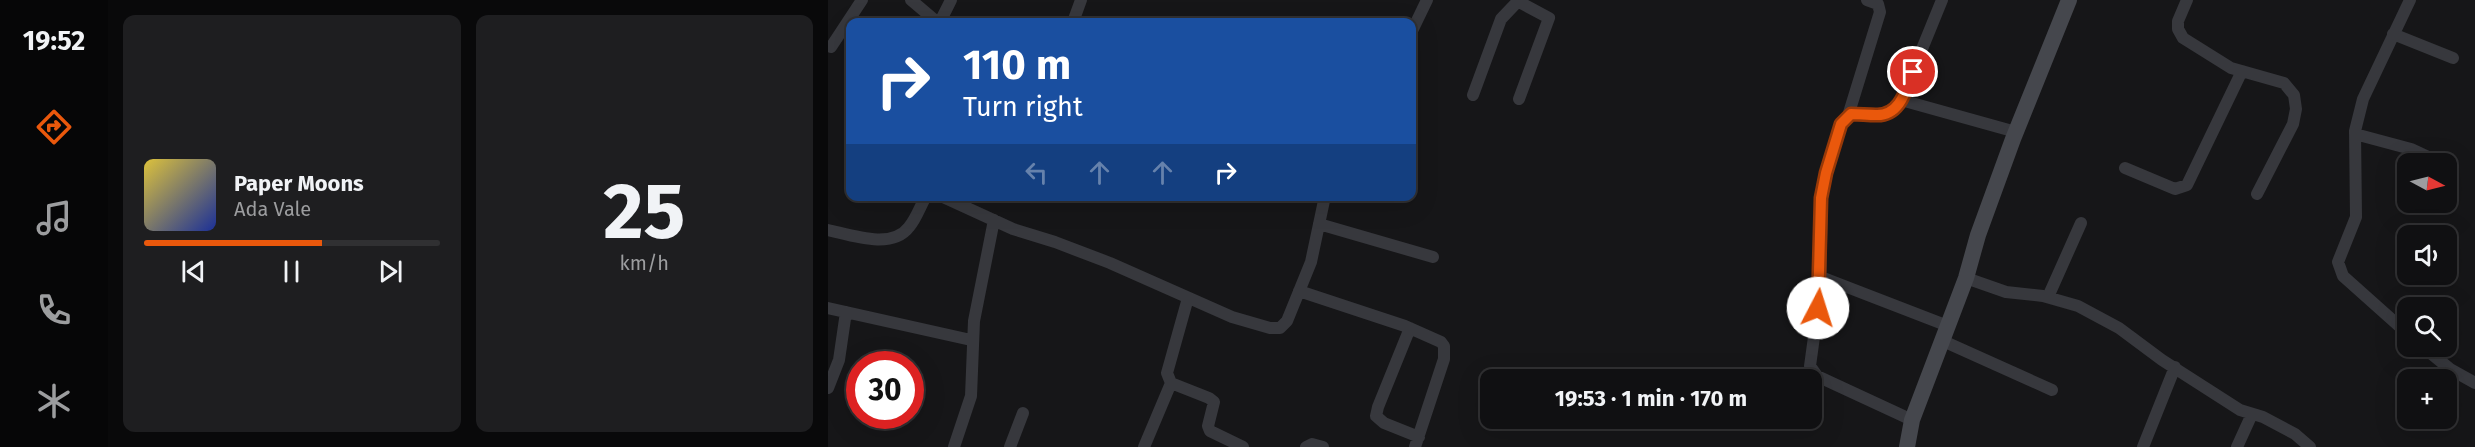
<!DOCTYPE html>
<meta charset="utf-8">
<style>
body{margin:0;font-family:"Fira Sans",sans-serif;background:#1e1e20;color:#f1f3f6;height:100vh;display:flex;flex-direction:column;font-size:22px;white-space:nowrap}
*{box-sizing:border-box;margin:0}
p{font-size:20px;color:#9c9d9f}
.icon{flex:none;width:33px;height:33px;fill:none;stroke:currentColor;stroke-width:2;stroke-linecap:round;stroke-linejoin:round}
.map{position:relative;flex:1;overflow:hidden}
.drawer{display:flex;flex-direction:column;gap:15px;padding:15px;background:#09090a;width:720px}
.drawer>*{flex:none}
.hud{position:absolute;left:18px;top:18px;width:570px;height:183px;border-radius:12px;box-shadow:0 6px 24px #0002,0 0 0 2px #303032;background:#1a4fa0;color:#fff;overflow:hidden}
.needle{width:39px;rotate:97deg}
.tools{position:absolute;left:1569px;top:153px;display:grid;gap:12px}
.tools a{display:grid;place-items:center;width:60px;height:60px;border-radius:12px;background:#101012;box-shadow:0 6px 24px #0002,0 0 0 2px #303032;font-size:30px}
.speed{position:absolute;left:18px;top:351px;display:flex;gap:12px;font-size:30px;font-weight:700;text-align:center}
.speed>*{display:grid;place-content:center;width:78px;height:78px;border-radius:50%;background:#101012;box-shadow:0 6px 24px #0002,0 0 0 2px #303032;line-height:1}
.speed .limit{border:9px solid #d22;background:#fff;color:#111}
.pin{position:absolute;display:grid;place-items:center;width:51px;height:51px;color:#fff;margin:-26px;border:3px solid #fff;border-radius:50%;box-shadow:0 2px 6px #0007}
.me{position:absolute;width:66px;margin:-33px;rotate:5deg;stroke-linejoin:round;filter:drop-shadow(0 0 4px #0008)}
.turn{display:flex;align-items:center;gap:21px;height:126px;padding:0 18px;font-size:27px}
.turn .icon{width:78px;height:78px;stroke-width:2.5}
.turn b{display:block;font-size:42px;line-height:51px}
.lanes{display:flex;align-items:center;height:57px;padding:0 18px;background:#0003;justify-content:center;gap:30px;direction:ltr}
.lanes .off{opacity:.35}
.drawer .card{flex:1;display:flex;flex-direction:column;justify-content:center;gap:9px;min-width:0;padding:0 21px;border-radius:12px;background:#1e1e20}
.drawer .dial{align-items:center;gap:0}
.dial b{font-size:78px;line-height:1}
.song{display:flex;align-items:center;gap:18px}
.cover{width:72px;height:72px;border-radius:9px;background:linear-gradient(135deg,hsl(50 70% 55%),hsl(230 70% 35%))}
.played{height:6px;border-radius:3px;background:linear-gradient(90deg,#ea580c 60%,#303032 60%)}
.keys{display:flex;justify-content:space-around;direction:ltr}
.drawer .tiles{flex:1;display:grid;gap:15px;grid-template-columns:repeat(2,1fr)}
.trip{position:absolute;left:652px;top:369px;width:342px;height:60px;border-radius:12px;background:#101012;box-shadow:0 6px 24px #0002,0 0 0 2px #303032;font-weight:700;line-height:60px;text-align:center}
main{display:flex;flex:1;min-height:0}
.menu{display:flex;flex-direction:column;width:108px;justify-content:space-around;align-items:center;background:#060607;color:#9c9d9f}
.menu .icon{width:42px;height:42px}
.menu .on{color:#ea580c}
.menu b{font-size:27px;color:#f1f3f6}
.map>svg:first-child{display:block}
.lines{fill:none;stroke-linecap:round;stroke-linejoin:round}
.street{stroke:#37383d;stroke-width:12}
.secondary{stroke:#45474d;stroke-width:16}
.route-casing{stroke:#983908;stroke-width:15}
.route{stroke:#ea580c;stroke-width:10}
</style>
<main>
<nav class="menu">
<b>19:52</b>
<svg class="icon on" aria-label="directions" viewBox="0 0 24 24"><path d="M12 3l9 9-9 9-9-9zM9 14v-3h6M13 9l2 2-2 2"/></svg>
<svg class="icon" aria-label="music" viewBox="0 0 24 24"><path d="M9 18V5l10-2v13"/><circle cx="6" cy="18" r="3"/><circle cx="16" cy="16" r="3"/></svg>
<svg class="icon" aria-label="phone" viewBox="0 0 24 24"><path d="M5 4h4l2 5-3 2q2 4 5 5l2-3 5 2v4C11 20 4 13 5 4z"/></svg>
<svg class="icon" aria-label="climate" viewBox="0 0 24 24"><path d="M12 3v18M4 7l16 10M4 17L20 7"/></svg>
</nav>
<section class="drawer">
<div class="tiles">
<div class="card">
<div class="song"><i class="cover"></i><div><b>Paper Moons</b><p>Ada Vale</p></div></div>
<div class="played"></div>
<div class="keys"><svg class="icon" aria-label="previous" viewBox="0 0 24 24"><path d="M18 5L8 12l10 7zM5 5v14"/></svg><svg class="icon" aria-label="pause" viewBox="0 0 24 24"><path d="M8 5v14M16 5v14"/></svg><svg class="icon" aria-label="next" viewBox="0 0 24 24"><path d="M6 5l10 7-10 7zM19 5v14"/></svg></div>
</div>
<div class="card dial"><b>25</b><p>km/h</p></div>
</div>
</section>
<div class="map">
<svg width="1647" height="447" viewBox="0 0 1647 447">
<rect width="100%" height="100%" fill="#161618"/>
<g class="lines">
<path class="street" d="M83 0 109 22
M1359 0 1350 21V29L1355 38 1403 68 1456 83 1466 95 1468 109 1465 124 1429 194
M112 22 123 0
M245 22 253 0
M584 31 599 0
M1565 34 1625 58
M3 47 34 0
M645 95 673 19 691 0
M691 99 721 18 693 3 692 0
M1073 100 1188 132
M1020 116 1052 12 1050 4 1039 0
M1527 134 1583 149 1615 164
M1297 168 1347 189 1359 185 1414 71
M113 196 185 229 227 242 282 263 404 317 442 328H452L459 321 483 262 497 196
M491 224 605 257
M0 230C23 235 64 250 81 227 88 219 92 207 97 198L101 196
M993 277 1120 326
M1138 278 1178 292 1215 296 1250 306 1291 328 1334 360 1412 410 1435 417 1467 434 1482 447
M471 291 577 326 613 342 616 346V359L587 447
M1220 297 1253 223
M360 298 339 373 343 383 381 398 386 402 380 426 382 431 415 447
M0 308 143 340
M582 328 550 407 548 416 556 423 591 437
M1580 334 1515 276 1510 262 1528 217 1527 131 1535 99 1582 0
M1115 341 1224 390
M1594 346 1622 369 1647 383
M0 388 11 360 18 312
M1084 420 989 376 982 366 992 293 994 198 998 173 1013 124 1023 114 1057 115 1072 103 1114 0
M126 447 143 396 146 321 166 220
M182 447 195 413
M316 447 343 383
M478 447 484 444 495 447
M1315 447 1347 367
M1409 447 1424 414"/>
<path class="secondary" d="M1079 447 1084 420 1138 278 1150 235 1185 139 1241 0"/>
</g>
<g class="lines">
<g class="route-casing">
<path id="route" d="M990 308 993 198 998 173 1013 124 1023 114C1032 114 1039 115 1048 115 1072 116 1078 90 1085 72"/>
</g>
<use href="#route" class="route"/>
</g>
</svg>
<div class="tools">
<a><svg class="needle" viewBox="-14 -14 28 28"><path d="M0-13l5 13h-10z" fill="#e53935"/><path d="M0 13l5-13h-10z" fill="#9c9d9f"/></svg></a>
<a><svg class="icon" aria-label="sound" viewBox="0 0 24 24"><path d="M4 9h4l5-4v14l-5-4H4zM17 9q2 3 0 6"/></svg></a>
<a><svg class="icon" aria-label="search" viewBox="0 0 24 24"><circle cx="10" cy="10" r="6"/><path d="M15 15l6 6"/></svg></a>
<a>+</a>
</div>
<div class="speed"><div class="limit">30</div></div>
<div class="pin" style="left:1085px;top:72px;background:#d93025"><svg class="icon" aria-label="arrive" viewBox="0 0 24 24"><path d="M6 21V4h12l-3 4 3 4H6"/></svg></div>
<svg class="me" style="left:990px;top:308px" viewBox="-20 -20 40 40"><circle r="19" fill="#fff"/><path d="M0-13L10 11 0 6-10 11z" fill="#ea580c"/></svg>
<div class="trip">19:53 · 1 min · 170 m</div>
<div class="hud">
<div class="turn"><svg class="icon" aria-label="right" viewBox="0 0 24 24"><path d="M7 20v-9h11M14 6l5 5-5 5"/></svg><div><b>110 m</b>Turn right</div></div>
<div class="lanes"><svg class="icon off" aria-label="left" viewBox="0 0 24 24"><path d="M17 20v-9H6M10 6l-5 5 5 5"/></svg><svg class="icon off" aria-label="ahead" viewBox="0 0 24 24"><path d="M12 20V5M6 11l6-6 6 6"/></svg><svg class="icon off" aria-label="ahead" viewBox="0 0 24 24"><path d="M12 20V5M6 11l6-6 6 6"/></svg><svg class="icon" aria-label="right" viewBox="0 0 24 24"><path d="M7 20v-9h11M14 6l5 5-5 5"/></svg></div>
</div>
</div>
</main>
